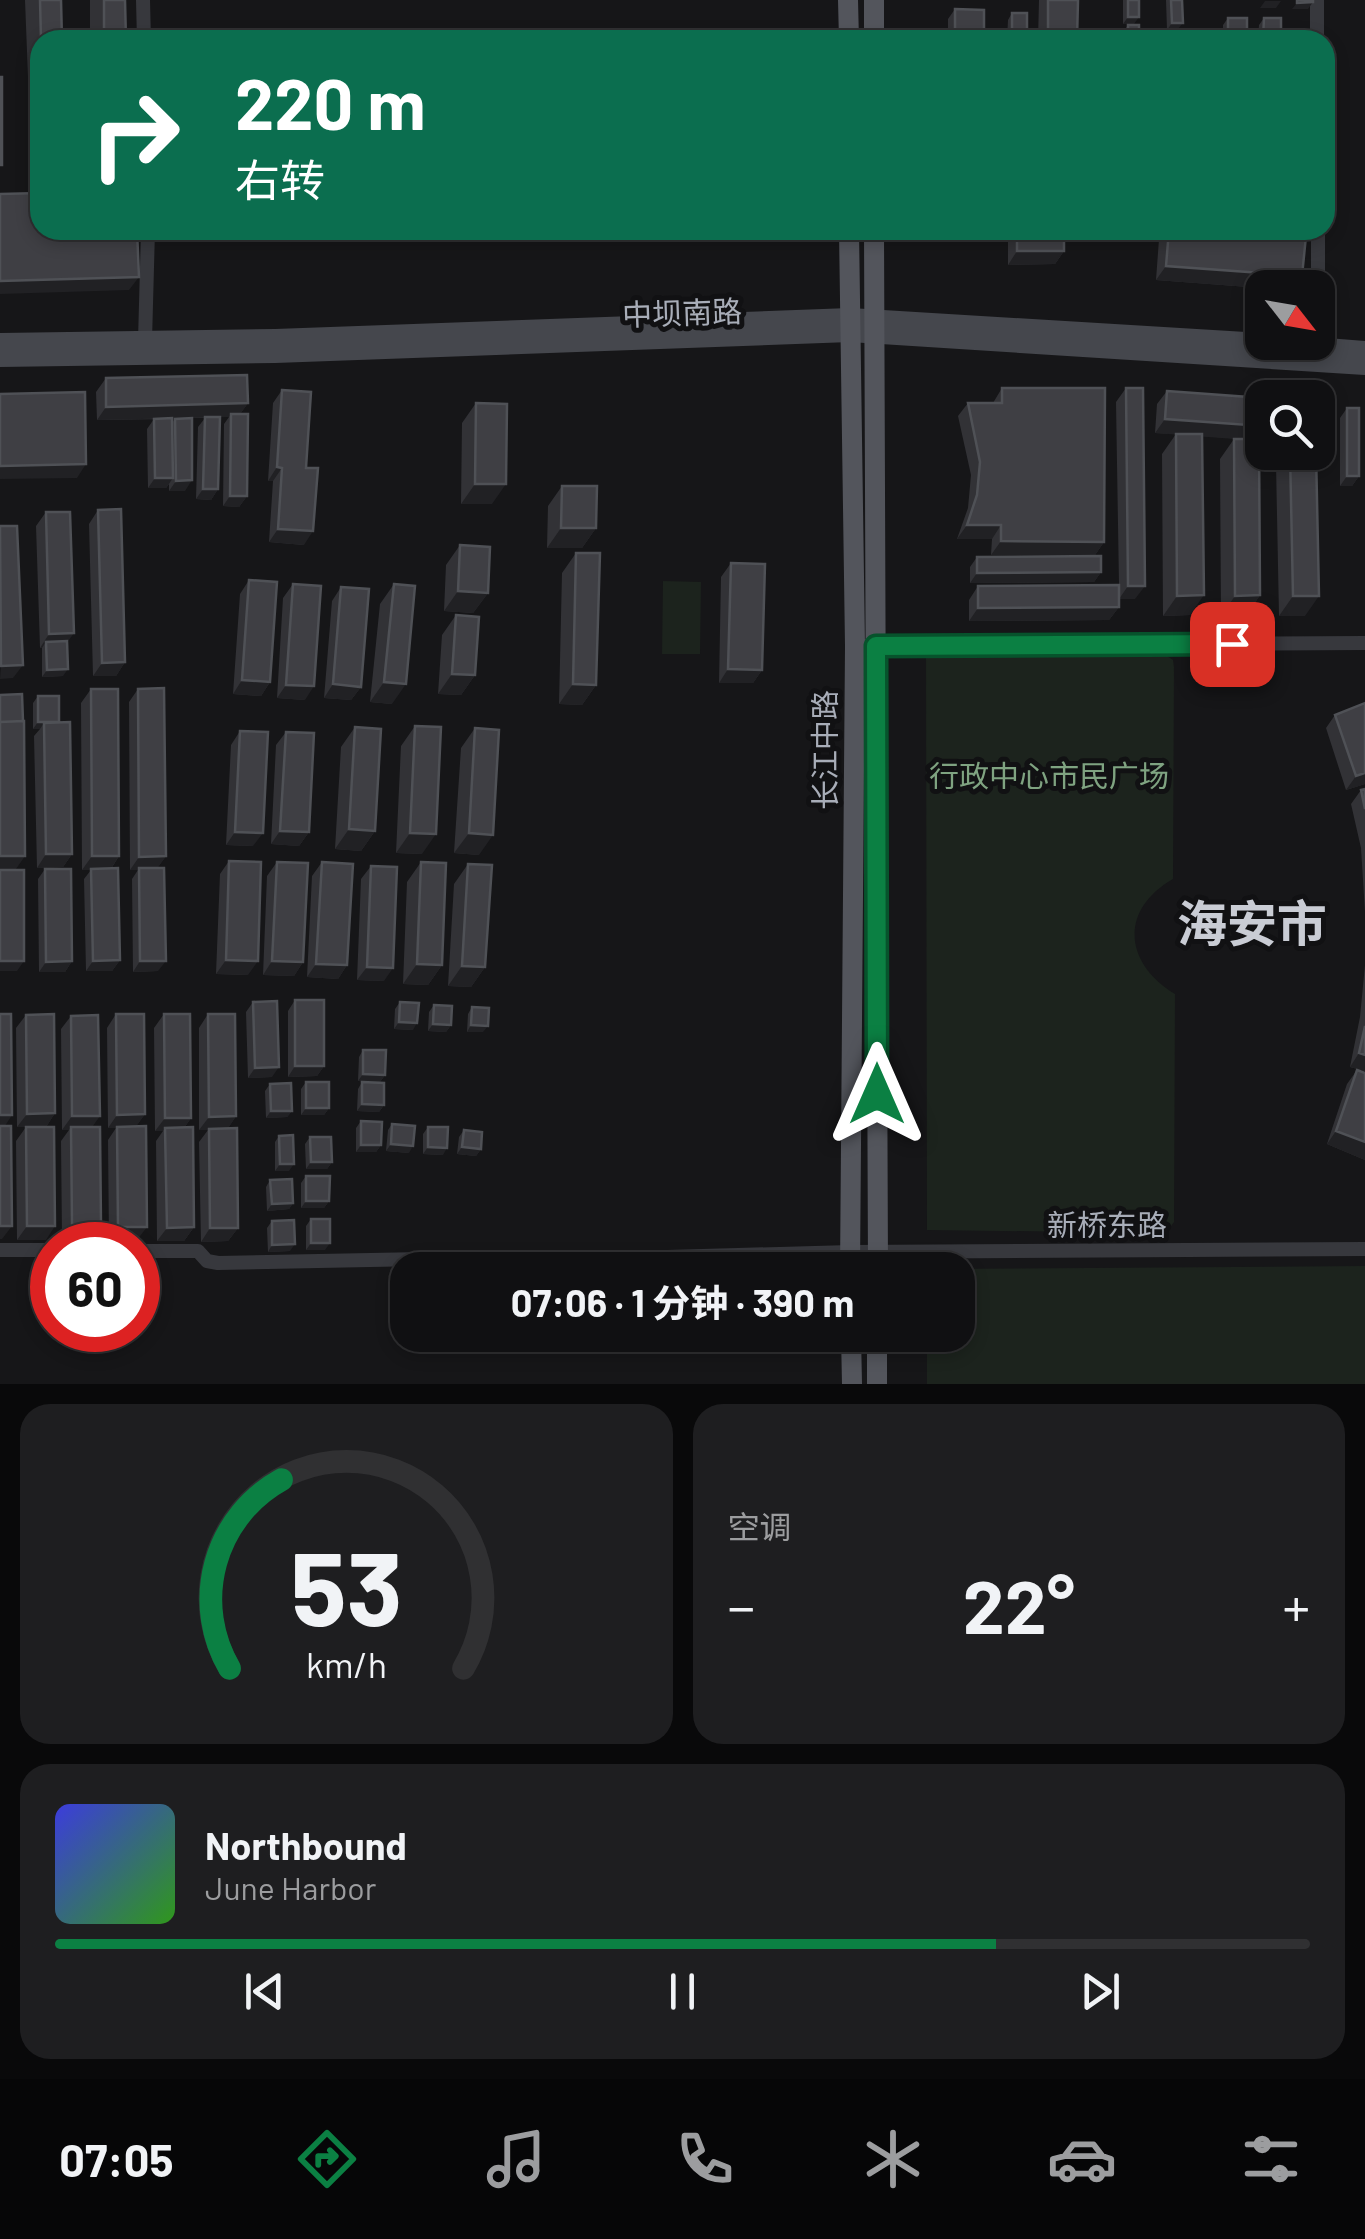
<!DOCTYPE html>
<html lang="zh">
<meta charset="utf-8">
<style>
body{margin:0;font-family:Barlow,"Noto Sans SC",sans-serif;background:#1e1e20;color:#f1f3f6;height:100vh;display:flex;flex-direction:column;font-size:38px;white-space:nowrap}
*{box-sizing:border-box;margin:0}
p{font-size:32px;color:#9c9d9f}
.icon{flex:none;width:55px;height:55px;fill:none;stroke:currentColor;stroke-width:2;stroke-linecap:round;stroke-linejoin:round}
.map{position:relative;height:1384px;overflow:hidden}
.panel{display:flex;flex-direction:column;gap:20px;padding:20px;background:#09090a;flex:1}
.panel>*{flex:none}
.top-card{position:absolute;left:30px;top:30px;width:1305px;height:210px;border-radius:30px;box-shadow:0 5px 15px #0003,0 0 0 2px #303032;background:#0b6e4f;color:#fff;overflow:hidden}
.needle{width:65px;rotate:121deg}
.buttons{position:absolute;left:1245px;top:270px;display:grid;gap:20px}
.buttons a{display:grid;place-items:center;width:90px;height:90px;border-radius:20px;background:#101012;box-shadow:0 5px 15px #0003,0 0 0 2px #303032;font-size:50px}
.speed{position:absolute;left:30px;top:1222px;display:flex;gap:20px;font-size:50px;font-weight:700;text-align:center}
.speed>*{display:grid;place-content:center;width:130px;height:130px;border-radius:50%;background:#101012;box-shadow:0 5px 15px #0003,0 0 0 2px #303032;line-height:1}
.speed .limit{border:15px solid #d22;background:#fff;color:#111}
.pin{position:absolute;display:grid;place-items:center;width:85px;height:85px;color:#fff;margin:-42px;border-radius:20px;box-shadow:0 5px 15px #0006}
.me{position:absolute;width:110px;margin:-55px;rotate:0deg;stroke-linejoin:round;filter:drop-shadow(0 0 8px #0008)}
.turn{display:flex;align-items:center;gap:35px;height:210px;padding:0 40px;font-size:45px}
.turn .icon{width:130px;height:130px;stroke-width:2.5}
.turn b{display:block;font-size:70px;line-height:85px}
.big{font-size:75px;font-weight:700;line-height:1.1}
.panel .widget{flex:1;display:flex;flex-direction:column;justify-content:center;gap:15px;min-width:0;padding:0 35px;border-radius:30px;background:#1e1e20}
.panel .dial{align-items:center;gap:0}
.dial svg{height:260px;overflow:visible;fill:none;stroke:#303032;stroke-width:7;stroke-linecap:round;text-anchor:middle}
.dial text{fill:#f1f3f6;stroke:none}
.song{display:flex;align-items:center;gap:30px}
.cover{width:120px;height:120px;border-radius:15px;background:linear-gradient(135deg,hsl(240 70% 55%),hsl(110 70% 35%))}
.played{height:10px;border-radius:5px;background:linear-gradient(90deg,#0b8043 75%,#303032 75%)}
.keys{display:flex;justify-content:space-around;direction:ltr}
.heat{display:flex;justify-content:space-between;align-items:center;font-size:55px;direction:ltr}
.panel .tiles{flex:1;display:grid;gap:20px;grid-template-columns:1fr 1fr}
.widget:last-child{grid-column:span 2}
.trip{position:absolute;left:390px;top:1252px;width:585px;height:100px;border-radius:30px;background:#101012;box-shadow:0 5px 15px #0003,0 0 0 2px #303032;font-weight:700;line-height:100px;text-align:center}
.menu{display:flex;height:160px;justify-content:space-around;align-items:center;background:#060607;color:#9c9d9f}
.menu .icon{width:70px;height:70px}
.menu .current{color:#0b8043}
.menu b{font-size:45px;color:#f1f3f6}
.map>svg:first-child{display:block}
.green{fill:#1c231d}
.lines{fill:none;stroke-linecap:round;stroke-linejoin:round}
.street{stroke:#37383d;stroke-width:14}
.secondary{stroke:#45474d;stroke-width:18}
.primary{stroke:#53555c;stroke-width:20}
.wall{fill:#323236}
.shaded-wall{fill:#212124}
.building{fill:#3f3f44;stroke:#4f5156;stroke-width:2.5}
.route-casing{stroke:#07532c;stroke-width:25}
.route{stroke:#0b8043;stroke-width:18}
.labels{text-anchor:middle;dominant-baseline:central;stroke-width:10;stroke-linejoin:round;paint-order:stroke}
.street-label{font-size:30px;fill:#a8adb8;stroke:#111113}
.park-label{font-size:30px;fill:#7fa381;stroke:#111113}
.town-label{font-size:50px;font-weight:bold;fill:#c9ccd4;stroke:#111113}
</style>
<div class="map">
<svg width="1365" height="1384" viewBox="0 0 1365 1384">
<rect width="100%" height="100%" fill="#161618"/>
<path class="green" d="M663 581 701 582 700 654H662Z
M1160 651 1173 660 1174 667 1173 879C1119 910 1124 963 1175 994L1174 1222 1166 1233 927 1230 926 658 939 652Z
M1365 1266V1384H927V1335H958V1270L927 1269Z"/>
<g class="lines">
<path class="street" d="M143 0 144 40
M1317 40V0
M1318 328V230
M145 341 148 230
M855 646 1365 643
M0 1250H52
M138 1251H198L207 1261 218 1263 474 1258 486 1262 850 1252 1365 1249"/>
<path class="secondary" d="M0 342 275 338 850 317 1262 342
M1264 342 1365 350
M0 358 275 354 850 333 1365 366"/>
<path class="primary" d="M848 0 849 40
M874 40V0
M849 230 855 646 850 1270
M874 230 878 1270
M851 1335 852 1384
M877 1384V1335"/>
</g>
<path class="wall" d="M25 0H61L62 40H40V76L28 77Z
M90 0H125L126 40H90Z
M1039 0H1078L1077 40H1038Z
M1123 0H1139L1134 24H1123Z
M1166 0H1182L1178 29 1167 30Z
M955 9 984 40H948V19Z
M1012 13 1027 40H1007L1008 20Z
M1228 18 1247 40H1223V25Z
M1264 18 1281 40H1258L1259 25Z
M1128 25 1139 40H1123V32Z
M40 79V180H30V94Z
M1008 230H1064V251L1055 264 1008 265Z
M1166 230H1227L1302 276 1294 288H1262L1156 280 1159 239Z
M106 378 248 403 240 414 247 496 239 507 223 506 224 424 229 417H220L218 489 211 500 196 499 198 427 205 418H172V423L175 419 185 491H169V484L166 488H148L147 429 154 419H166L97 420 96 392Z
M1002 388 1104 542 1095 555H991L992 539H957L968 508 971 475 958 416 968 403H993Z
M1126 388 1135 599H1119V607L1109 620 969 621V600L978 586 1119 585 1116 402Z
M282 390 306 468 304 545 269 542 273 481H268L273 403Z
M1167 391 1262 398V441L1259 440 1260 595 1246 616H1221L1220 459 1234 439H1241L1202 436 1190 615 1163 616 1162 454 1176 434 1155 433 1157 404Z
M476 403 492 504H461L462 423Z
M1347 408 1359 476 1352 486H1340V418Z
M1284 452H1316L1305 616H1279L1276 464Z
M562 486 596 528 582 548H547L548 506Z
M98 510 125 662 116 676H93L89 524Z
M46 512 67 642 63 676 42 677V648H40L36 526Z
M460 545 488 593 473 613 444 611 446 565Z
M576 553 596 685 582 705 559 704 562 573Z
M977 557 1101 572 1094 582 970 583V567Z
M731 563 762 670 753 683H719L721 577Z
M249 580 270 682 261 696 233 694 240 594Z
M293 584 305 700 277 698 283 598Z
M394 584 392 704 370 702 380 604Z
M341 587 361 687 351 700 324 698 332 601Z
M456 615 475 675 461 695 438 694 442 635Z
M91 689 119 856 111 869 120 960 112 971H86L84 879 91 870H82L81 703Z
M138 689 166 856 157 868 158 971 133 972 132 879 138 870H130L129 702Z
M38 696 59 723 72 854 63 867 37 868 34 736 40 729H33V703Z
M1365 703V784L1346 790 1326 728 1335 715Z
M415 726 422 854 396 853 401 746Z
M355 727 375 831 361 851 335 849 341 747Z
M475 728 479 855 454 853 461 748Z
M240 731 253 846 226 845 231 745Z
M286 732 309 832 299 846 271 844 276 745Z
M1365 789V912L1361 848 1351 804 1361 790Z
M229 861 248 975 216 974 220 874Z
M277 862 303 962 294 976 263 975 267 876Z
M322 862 347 965 338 979 307 977 312 876Z
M421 862 442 965 428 985 403 984 407 882Z
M468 864 485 967 471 987 448 986 454 884Z
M371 866 384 981 357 980 361 879Z
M45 869 72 961 65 972H39L38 879Z
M1365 965V1071L1350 1067 1360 1017Z
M295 1000 324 1066 317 1076 288 1077V1011Z
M253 1002 272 1077 248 1078 246 1012Z
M400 1002 413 1030 394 1029 395 1009Z
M434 1005 451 1025 446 1032 428 1031 429 1012Z
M472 1007 483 1032H467L468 1014Z
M116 1014 145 1114 136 1126 137 1240 109 1241 108 1140 116 1128H108L107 1028Z
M164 1014 191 1118 184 1128 194 1227 184 1241H157L156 1141 163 1131H155L154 1028Z
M208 1014 236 1116 228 1128 238 1228 228 1241 201 1242 199 1142 208 1130H199V1028Z
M26 1015 55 1113 46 1127H17L16 1028Z
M71 1016 92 1127 101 1224 91 1238H62L61 1141 69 1130H62L61 1029Z
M363 1050 385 1075 380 1082 358 1081 359 1057Z
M1357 1070 1365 1073V1160L1327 1144 1347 1084Z
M306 1082 329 1108 324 1115H301V1089Z
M362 1082 384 1105 379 1112 357 1111 358 1089Z
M270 1084 292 1111 287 1117 266 1118 265 1091Z
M361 1121 381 1145 376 1152H356V1128Z
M392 1124 409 1153 386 1151 388 1130Z
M26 1127 46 1240H17L16 1141Z
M428 1127 443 1155 423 1154V1134Z
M464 1130 481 1149 476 1156 457 1154 459 1137Z
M279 1136 289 1171H275V1142Z
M310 1137 332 1162 327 1169H306L305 1144Z
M306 1176 329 1201 324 1208H301V1183Z
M270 1180 293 1203 289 1209 267 1211 266 1187Z
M311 1219 325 1250H306V1226Z
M272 1221 290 1251 268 1252 267 1228Z"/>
<path class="shaded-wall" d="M1265 1H1281L1276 8H1260Z
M1313 2 1308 9H1292L1297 3Z
M1128 17H1139L1134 24H1123Z
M1172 23H1183L1178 29 1167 30Z
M40 59V76L28 77Z
M40 166V180H30Z
M1017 251H1064L1055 264 1008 265Z
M1166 266 1302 276 1294 288H1262L1156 280Z
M139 277 129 290 0 294V281Z
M248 403 238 417 231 414 229 417 97 420 106 407Z
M1165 419 1262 426V441L1155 433Z
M86 464 77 478 0 479V466Z
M277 467 282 468 273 481H268Z
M1347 476H1359L1352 486H1340Z
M155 478H173L166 488H148Z
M192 480 185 491H169L176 481Z
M475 484H506L492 504H461Z
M203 489H218L211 500 196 499Z
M230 496H247L239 507 223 506Z
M967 525H1001L992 539H957Z
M561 528H596L582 548H547Z
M278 529 313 531 304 545 269 542Z
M1001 541 1104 542 1095 555H991Z
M1101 572 1094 582 970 583 977 573Z
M1128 586H1145L1135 599H1119Z
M458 591 488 593 473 613 444 611Z
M1204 595 1190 615 1163 616 1177 596Z
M1260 595 1246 616H1221L1235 596Z
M1293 596H1319L1305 616H1279Z
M1119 607 1109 620 969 621 978 608Z
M74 633 64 647 46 642 42 648H40L49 634Z
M125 662 116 676H93L102 663Z
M23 665 13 678 0 679 1 666Z
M68 669 63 676 42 677 47 670Z
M728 669 762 670 753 683H719Z
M452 674 475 675 461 695 438 694Z
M242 680 270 682 261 696 233 694Z
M384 682 406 684 392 704 370 702Z
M333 684 361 687 351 700 324 698Z
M573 684 596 685 582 705 559 704Z
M286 685 314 686 305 700 277 698Z
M38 722 44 723 40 729H33Z
M1365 773V784L1346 790 1356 776Z
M349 829 375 831 361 851 335 849Z
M280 831 309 832 299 846 271 844Z
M235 832 263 833 253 846 226 845Z
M410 833 436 834 422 854 396 853Z
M469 833 493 835 479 855 454 853Z
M46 854H72L63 867 37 868Z
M0 856H25L16 869H0Z
M92 856H119L110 870H82Z
M166 856 156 870H130L139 857Z
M120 960 112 971H86L93 961Z
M226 960 258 961 248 975 216 974Z
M0 961H24L17 971H0Z
M72 961 65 972H39L46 962Z
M140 961H166L158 971 133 972Z
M272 961 303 962 294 976 263 975Z
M316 964 347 965 338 979 307 977Z
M417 964 442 965 428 985 403 984Z
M462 966 485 967 471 987 448 986Z
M367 967 393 968 384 981 357 980Z
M399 1022 417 1023 413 1030 394 1029Z
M433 1024 451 1025 446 1032 428 1031Z
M471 1025 488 1026 483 1032H467Z
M1359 1053 1365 1055V1071L1350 1067Z
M295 1066H324L317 1076 288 1077Z
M279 1067 272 1077 248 1078 255 1068Z
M363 1074 385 1075 380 1082 358 1081Z
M362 1104 384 1105 379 1112 357 1111Z
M306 1108H329L324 1115H301Z
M271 1111H292L287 1117 266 1118Z
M55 1113 46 1127H17L27 1114Z
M145 1114 135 1128H108L117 1115Z
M0 1115H12L3 1129H0Z
M72 1116H100L90 1130 71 1127 69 1130H62Z
M236 1116 227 1130H199L209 1117Z
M165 1118H191L182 1131 165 1128 163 1131H155Z
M1336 1131 1365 1142V1160L1327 1144Z
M391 1144 413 1146 409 1153 386 1151Z
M361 1145H381L376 1152H356Z
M428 1147 447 1148 443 1155 423 1154Z
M462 1147 481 1149 476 1156 457 1154Z
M311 1162H332L327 1169H306Z
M280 1164H294L289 1171H275Z
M306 1201H329L324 1208H301Z
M293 1203 289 1209 267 1211 272 1204Z
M101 1224 91 1238H62L72 1225Z
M0 1226H12L2 1239H0Z
M27 1226H55L46 1240H17Z
M118 1227H147L137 1240 109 1241Z
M194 1227 184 1241H157L167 1228Z
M210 1228H238L228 1241 201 1242Z
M311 1243H330L325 1250H306Z
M295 1244 290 1251 268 1252 272 1245Z"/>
<path class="building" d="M40 0H61L62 40H41Z
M104 0H125L126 40H104Z
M1048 0H1078L1077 40H1048Z
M1128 0H1139V17H1128Z
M1171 0H1182L1183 23H1172Z
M1297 0H1313V2L1297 3Z
M955 9 984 10V40H955Z
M1012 13H1027V40H1012Z
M1228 18H1247V40H1228Z
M1264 18H1281V40H1263Z
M1128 25H1139V40H1128Z
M0 77H2V165H0Z
M40 193V230H137L139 277 0 281V194Z
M1017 230H1064V251H1017Z
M1169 230H1227L1306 236 1302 276 1166 266Z
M247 375 248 403 106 407V378Z
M1002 388H1105L1104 542 1001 541V525H967L977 495 980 462 968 403H1002Z
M1126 388H1143L1145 586H1128Z
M282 390 311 392 306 468H318L313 531 278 529 282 468 277 467Z
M1167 391 1262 398V426L1165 419Z
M85 392 86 464 0 466V394Z
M1318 401 1320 402 1318 430Z
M476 403 507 404 506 484H475Z
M1347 408H1359V476H1347Z
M231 414H248L247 496H230Z
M205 417H220L218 489H203Z
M172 418 173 478H155L154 419Z
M192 418V480L176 481 175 419Z
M1176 434H1202L1204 595 1177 596Z
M1234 439H1259L1260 595 1235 596Z
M1290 452H1316L1319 596H1293Z
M562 486H597L596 528H561Z
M121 509 125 662 102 663 98 510Z
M46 512H70L74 633 49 634Z
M0 526H17L23 665 1 666Z
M460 545 490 547 488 593 458 591Z
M576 553H600L596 685 573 684Z
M1101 556V572L977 573V557Z
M731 563 765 564 762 670 728 669Z
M249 580 277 582 270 682 242 680Z
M293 584 321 586 314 686 286 685Z
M394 584 415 586 406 684 384 682Z
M1119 585V607L978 608V586Z
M341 587 369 589 361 687 333 684Z
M456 615 479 617 475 675 452 674Z
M67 641 68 669 47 670 46 642Z
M164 688 166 856 139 857 138 689Z
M91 689H118L119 856H92Z
M22 694 23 721 0 722V695Z
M38 696H59V722H38Z
M1365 703V773L1356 776 1335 715Z
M24 721 25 856H0V722Z
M70 722 72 854H46L44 723Z
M415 726 441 727 436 834 410 833Z
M355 727 381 729 375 831 349 829Z
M475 728 499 730 493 835 469 833Z
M240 731 268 732 263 833 235 832Z
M286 732 314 733 309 832 280 831Z
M1365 789V809L1361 790Z
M229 861 261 862 258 961 226 960Z
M277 862 308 863 303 962 272 961Z
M322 862 353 864 347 965 316 964Z
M421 862 446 863 442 965 417 964Z
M468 864 492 865 485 967 462 966Z
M371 866 397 867 393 968 367 967Z
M118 868 120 960 93 961 91 869Z
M139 868H164L166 961H140Z
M45 869H71L72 961 46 962Z
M0 870H24V961H0Z
M295 1000H324V1066H295Z
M277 1001 279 1067 255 1068 253 1002Z
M400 1002 419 1003 417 1023 399 1022Z
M434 1005 452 1006 451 1025 433 1024Z
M472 1007 489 1008 488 1026 471 1025Z
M0 1014H11L12 1115H0Z
M54 1014 55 1113 27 1114 26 1015Z
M116 1014H144L145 1114 117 1115Z
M164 1014H190L191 1118H165Z
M208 1014H235L236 1116 209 1117Z
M98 1015 100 1116H72L71 1016Z
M1365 1026V1055L1359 1053Z
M363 1050H386L385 1075 363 1074Z
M1357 1070 1365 1073V1142L1336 1131Z
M306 1082H329V1108H306Z
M362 1082 384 1083V1105L362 1104Z
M291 1083 292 1111H271L270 1084Z
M361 1121 382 1122 381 1145H361Z
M392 1124 415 1126 413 1146 391 1144Z
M0 1126H11L12 1226H0Z
M146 1126 147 1227H118L117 1127Z
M26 1127H54L55 1226H27Z
M71 1127H100L101 1224 72 1225Z
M193 1127 194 1227 167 1228 165 1128Z
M428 1127H448L447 1148 428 1147Z
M237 1128 238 1228H210L209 1129Z
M464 1130 482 1132 481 1149 462 1147Z
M293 1135 294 1164H280L279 1136Z
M310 1137H331L332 1162H311Z
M306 1176H330L329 1201H306Z
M292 1179 293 1203 272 1204 270 1180Z
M311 1219H330V1243H311Z
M294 1220 295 1244 272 1245V1221Z"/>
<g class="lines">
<g class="route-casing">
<path id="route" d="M877 1094 876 646 1232 644"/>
</g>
<use href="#route" class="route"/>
</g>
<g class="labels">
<g class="street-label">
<text transform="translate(682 312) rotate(-2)">中坝南路</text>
<text transform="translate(824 750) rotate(-90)">长江中路</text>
<text x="1107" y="1224">新桥东路</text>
</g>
<g class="park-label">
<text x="1049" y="775">行政中心市民广场</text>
</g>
<g class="town-label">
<text x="1252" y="922">海安市</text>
</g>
</g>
</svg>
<div class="buttons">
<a><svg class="needle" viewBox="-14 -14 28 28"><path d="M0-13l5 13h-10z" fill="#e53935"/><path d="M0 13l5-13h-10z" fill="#9c9d9f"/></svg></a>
<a><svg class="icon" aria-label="search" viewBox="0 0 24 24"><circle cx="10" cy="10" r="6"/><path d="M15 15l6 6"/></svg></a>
</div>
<div class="speed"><div class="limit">60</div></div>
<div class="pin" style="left:1232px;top:644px;background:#d93025"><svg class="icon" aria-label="arrive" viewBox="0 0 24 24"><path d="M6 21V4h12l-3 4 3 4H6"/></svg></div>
<svg class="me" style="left:877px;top:1094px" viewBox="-20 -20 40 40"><path d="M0-17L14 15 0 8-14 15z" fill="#0b8043" stroke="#fff" stroke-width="4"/></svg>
<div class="trip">07:06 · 1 分钟 · 390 m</div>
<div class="top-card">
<div class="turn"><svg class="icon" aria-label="right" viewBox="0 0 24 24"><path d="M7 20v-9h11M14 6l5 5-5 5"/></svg><div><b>220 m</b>右转</div></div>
</div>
</div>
<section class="panel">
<div class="tiles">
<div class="widget dial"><svg viewBox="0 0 100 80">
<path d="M14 69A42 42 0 1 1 86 69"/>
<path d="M14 69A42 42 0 0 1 30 11" stroke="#0b8043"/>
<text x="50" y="56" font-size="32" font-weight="700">53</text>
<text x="50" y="72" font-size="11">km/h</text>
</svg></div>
<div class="widget"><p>空调</p>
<div class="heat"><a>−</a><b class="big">22°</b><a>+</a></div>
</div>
<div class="widget">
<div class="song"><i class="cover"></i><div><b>Northbound</b><p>June Harbor</p></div></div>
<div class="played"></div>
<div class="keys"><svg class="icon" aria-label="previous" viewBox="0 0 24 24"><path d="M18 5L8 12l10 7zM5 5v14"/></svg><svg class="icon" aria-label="pause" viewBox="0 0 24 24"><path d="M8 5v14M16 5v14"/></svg><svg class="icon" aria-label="next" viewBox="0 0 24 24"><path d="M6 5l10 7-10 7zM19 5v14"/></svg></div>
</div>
</div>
</section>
<nav class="menu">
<b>07:05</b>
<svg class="icon current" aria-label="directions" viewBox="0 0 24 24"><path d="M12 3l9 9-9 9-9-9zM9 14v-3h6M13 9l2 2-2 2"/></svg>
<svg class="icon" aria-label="music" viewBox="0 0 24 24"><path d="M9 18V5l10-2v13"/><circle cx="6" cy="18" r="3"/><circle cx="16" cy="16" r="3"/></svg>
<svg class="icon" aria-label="phone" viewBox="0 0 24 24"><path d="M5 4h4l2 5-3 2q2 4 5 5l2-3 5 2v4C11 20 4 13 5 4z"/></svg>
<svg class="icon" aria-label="climate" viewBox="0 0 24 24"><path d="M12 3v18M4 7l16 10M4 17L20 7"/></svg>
<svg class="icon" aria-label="car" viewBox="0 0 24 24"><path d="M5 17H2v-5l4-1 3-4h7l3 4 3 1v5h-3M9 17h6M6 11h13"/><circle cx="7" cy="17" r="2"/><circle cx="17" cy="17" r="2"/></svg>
<svg class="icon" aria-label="filters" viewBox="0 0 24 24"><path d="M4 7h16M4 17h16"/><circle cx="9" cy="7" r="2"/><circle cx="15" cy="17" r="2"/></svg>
</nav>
